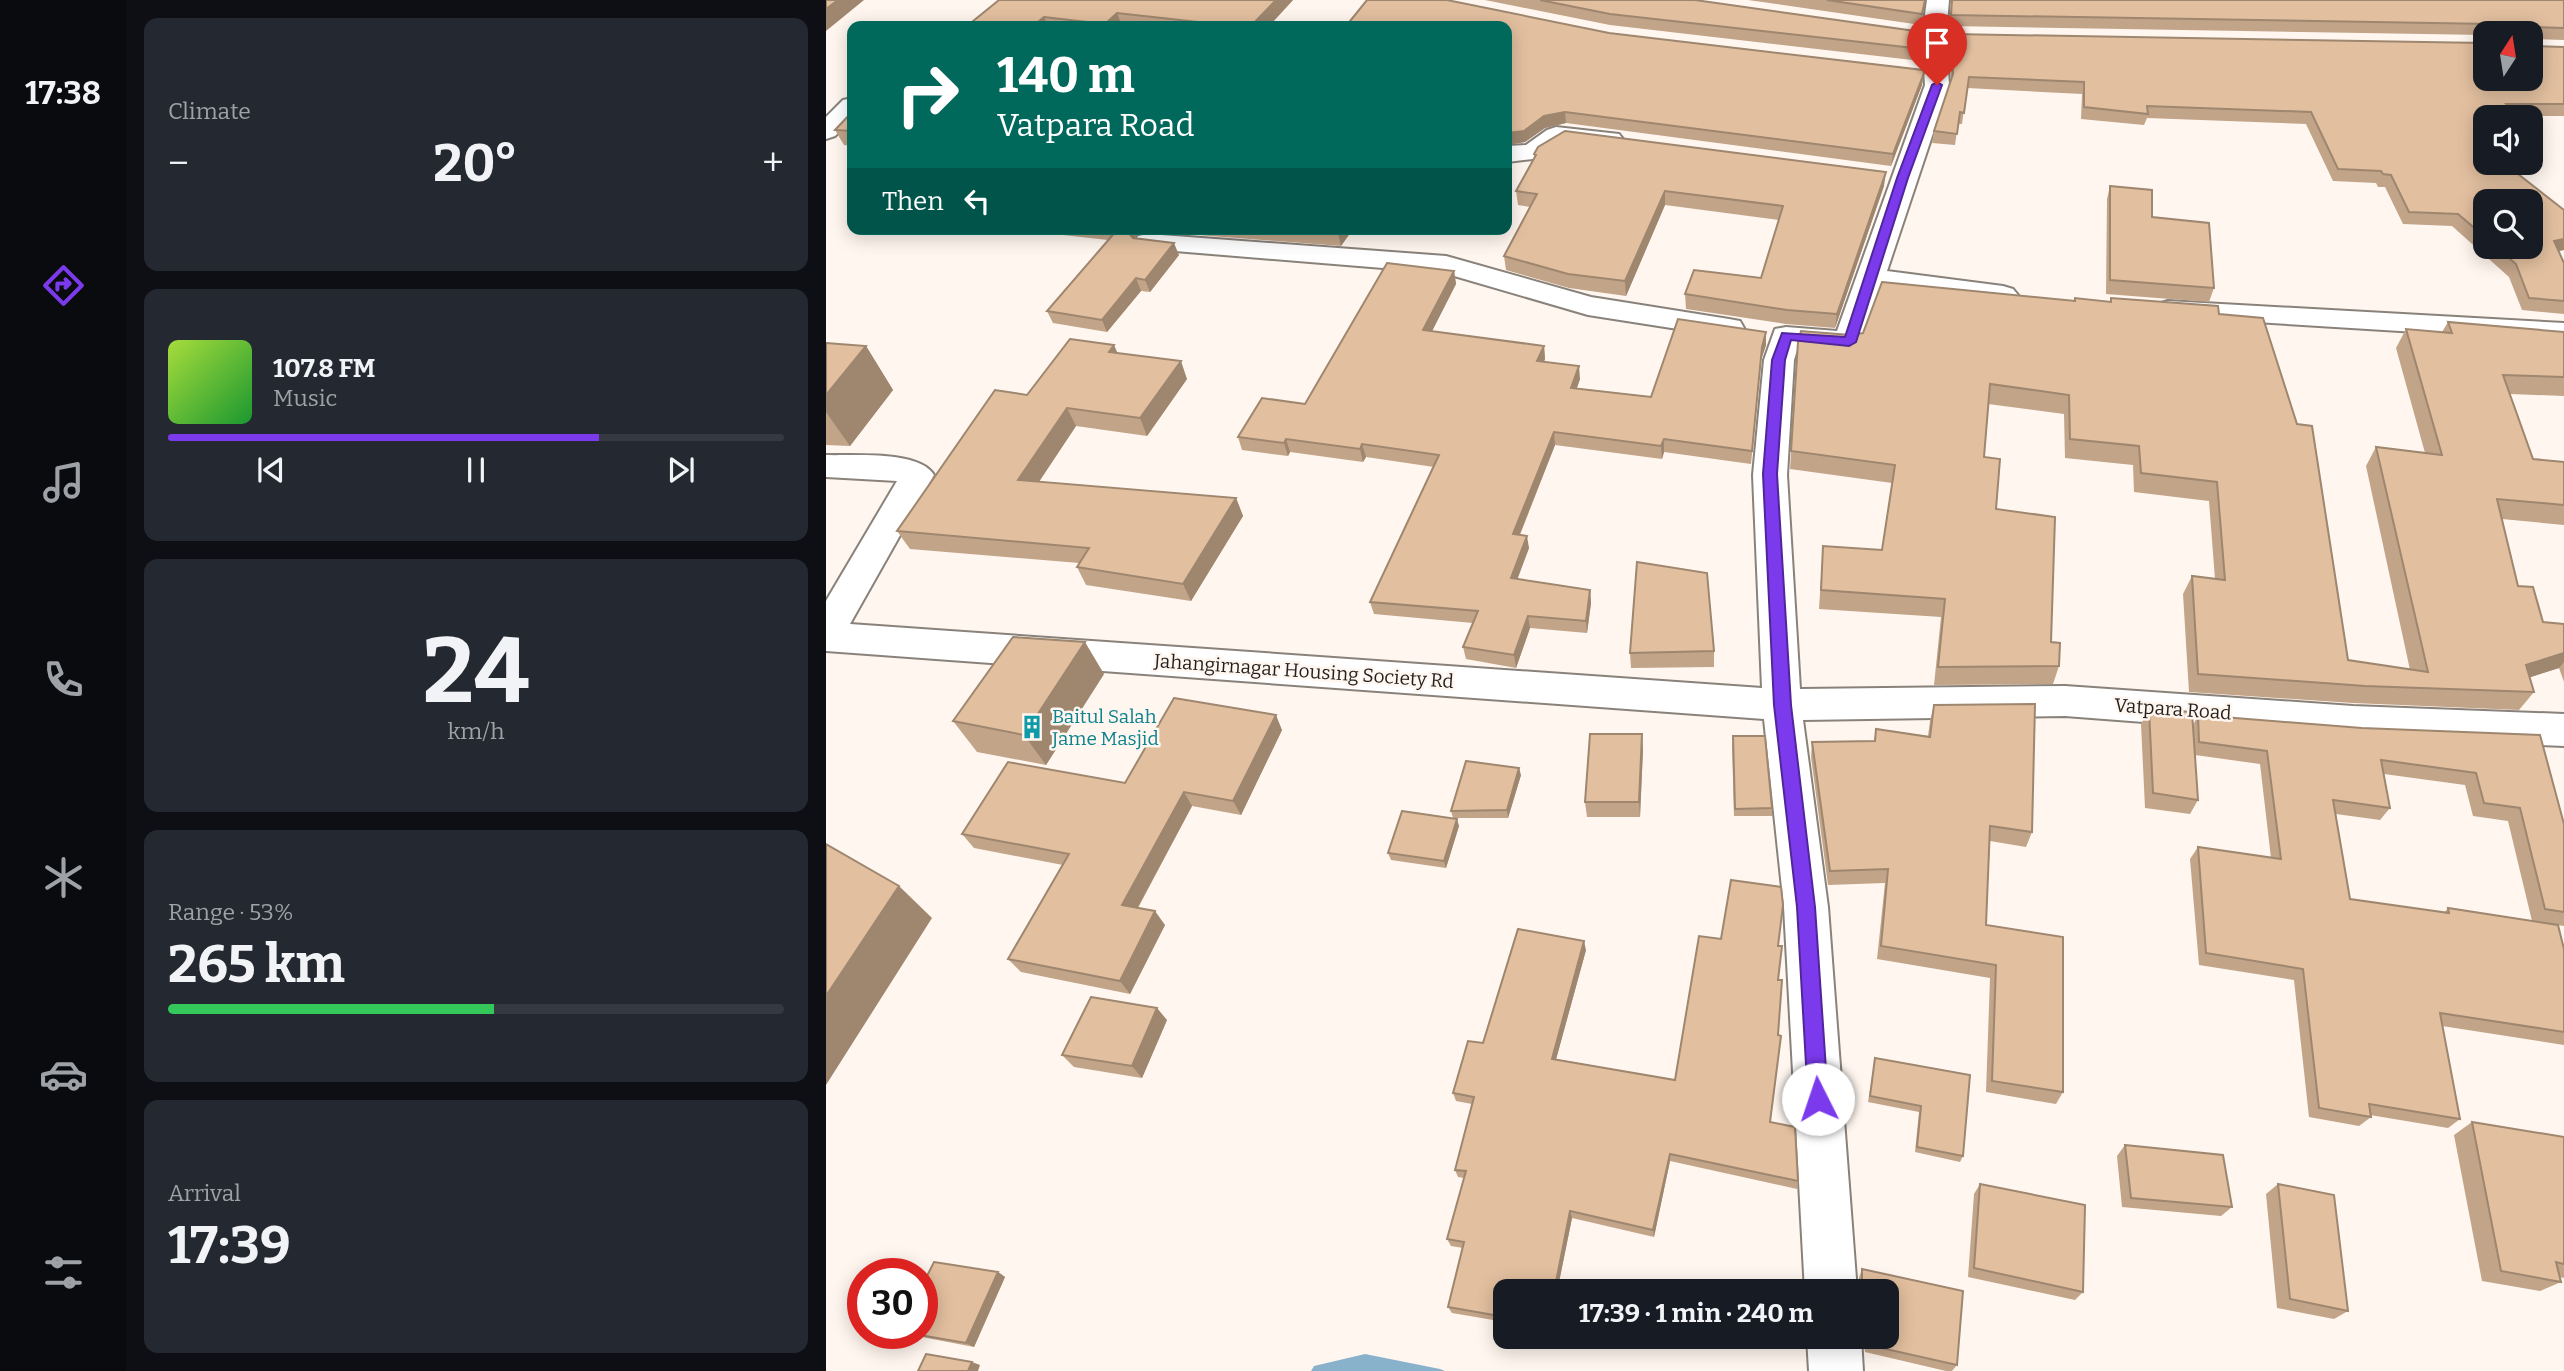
<!DOCTYPE html>
<meta charset="utf-8">
<style>
body{margin:0;font-family:Bitter,serif;background:#242831;color:#f1f3f6;height:100vh;display:flex;flex-direction:column;font-size:26px;white-space:nowrap}
*{box-sizing:border-box;margin:0}
p{font-size:23px;color:#9ea1a6}
.icon{flex:none;width:38px;height:38px;fill:none;stroke:currentColor;stroke-width:2;stroke-linecap:round;stroke-linejoin:round}
.map{position:relative;flex:1;overflow:hidden}
.details{display:flex;flex-direction:column;gap:18px;padding:18px;background:#0d0f14;width:700px}
.details>*{flex:none}
.banner{position:absolute;left:21px;top:21px;width:665px;height:214px;border-radius:14px;box-shadow:0 4px 18px #0003;background:#00695c;color:#fff;overflow:hidden}
.needle{width:46px;rotate:12deg}
.buttons{position:absolute;left:1647px;top:21px;display:grid;gap:14px}
.buttons a{display:grid;place-items:center;width:70px;height:70px;border-radius:14px;background:#171b24;box-shadow:0 4px 18px #0003;font-size:35px}
.speed{position:absolute;left:21px;top:1258px;display:flex;gap:14px;font-size:35px;font-weight:700;text-align:center}
.speed>*{display:grid;place-content:center;width:91px;height:91px;border-radius:50%;background:#171b24;box-shadow:0 4px 18px #0003;line-height:1}
.speed .limit{border:10px solid #d22;background:#fff;color:#111}
.pin{position:absolute;display:grid;place-items:center;width:60px;height:60px;color:#fff;margin:-72px -30px;border-radius:50% 50% 50% 0;rotate:-45deg;box-shadow:0 0 7px #0007}
.pin .icon{rotate:45deg}
.me{position:absolute;width:77px;margin:-38px;rotate:356deg;stroke-linejoin:round;filter:drop-shadow(0 0 5px #0008)}
.turn{display:flex;align-items:center;gap:24px;height:147px;padding:0 35px;font-size:32px}
.turn .icon{width:91px;height:91px;stroke-width:2.5}
.turn b{display:block;font-size:49px;line-height:60px}
.then{display:flex;align-items:center;height:66px;padding:0 35px;background:#0003;gap:14px;font-size:26px}
.big{font-size:52px;font-weight:700;line-height:1.1}
.details .card{flex:1;display:flex;flex-direction:column;justify-content:center;gap:10px;min-width:0;padding:0 24px;border-radius:14px;background:#242831}
.details .dial{align-items:center;gap:0}
.dial b{font-size:91px;line-height:1}
.song{display:flex;align-items:center;gap:21px}
.cover{width:84px;height:84px;border-radius:10px;background:linear-gradient(135deg,hsl(80 70% 55%),hsl(130 70% 35%))}
.played{height:7px;border-radius:4px;background:linear-gradient(90deg,#7c3aed 70%,#363941 70%)}
.keys{display:flex;justify-content:space-around;direction:ltr}
.heat{display:flex;justify-content:space-between;align-items:center;font-size:38px;direction:ltr}
.charge{height:10px;border-radius:5px;background:linear-gradient(90deg,#34c759 53%,#363941 0)}
.trip{position:absolute;left:667px;top:1279px;width:406px;height:70px;border-radius:14px;background:#171b24;box-shadow:0 4px 18px #0003;font-weight:700;line-height:70px;text-align:center}
main{display:flex;flex:1;min-height:0}
.menu{display:flex;flex-direction:column;width:126px;justify-content:space-around;align-items:center;background:#090b0e;color:#9ea1a6}
.menu .icon{width:49px;height:49px}
.menu .current{color:#7c3aed}
.menu b{font-size:32px;color:#f1f3f6}
.map>svg:first-child{display:block}
.water{fill:#88b2cc}
.lines{fill:none;stroke-linecap:round;stroke-linejoin:round}
.minor-casing{stroke:#89827b;stroke-width:4}
.minor{fill:#fff;fill-rule:evenodd}
.wall{fill:#c2a489;fill-rule:evenodd}
.shaded-wall{fill:#9e866f}
.building{fill:#e2bf9f;stroke:#9e866f;stroke-width:2}
.route{fill:#7c3aed;stroke:#51269a;stroke-width:2}
.labels{text-anchor:middle;dominant-baseline:central;stroke-width:5;stroke-linejoin:round;paint-order:stroke}
.street-label{font-size:19px;fill:#221f1c;stroke:#fff6ef}
.culture-label{font-size:19px;fill:#0d838f;stroke:#fff6ef;text-anchor:start}
</style>
<main>
<nav class="menu">
<b>17:38</b>
<svg class="icon current" aria-label="directions" viewBox="0 0 24 24"><path d="M12 3l9 9-9 9-9-9zM9 14v-3h6M13 9l2 2-2 2"/></svg>
<svg class="icon" aria-label="music" viewBox="0 0 24 24"><path d="M9 18V5l10-2v13"/><circle cx="6" cy="18" r="3"/><circle cx="16" cy="16" r="3"/></svg>
<svg class="icon" aria-label="phone" viewBox="0 0 24 24"><path d="M5 4h4l2 5-3 2q2 4 5 5l2-3 5 2v4C11 20 4 13 5 4z"/></svg>
<svg class="icon" aria-label="climate" viewBox="0 0 24 24"><path d="M12 3v18M4 7l16 10M4 17L20 7"/></svg>
<svg class="icon" aria-label="car" viewBox="0 0 24 24"><path d="M5 17H2v-5l4-1 3-4h7l3 4 3 1v5h-3M9 17h6M6 11h13"/><circle cx="7" cy="17" r="2"/><circle cx="17" cy="17" r="2"/></svg>
<svg class="icon" aria-label="filters" viewBox="0 0 24 24"><path d="M4 7h16M4 17h16"/><circle cx="9" cy="7" r="2"/><circle cx="15" cy="17" r="2"/></svg>
</nav>
<section class="details">
<div class="card"><p>Climate</p>
<div class="heat"><a>−</a><b class="big">20°</b><a>+</a></div>
</div>
<div class="card">
<div class="song"><i class="cover"></i><div><b>107.8 FM</b><p>Music</p></div></div>
<div class="played"></div>
<div class="keys"><svg class="icon" aria-label="previous" viewBox="0 0 24 24"><path d="M18 5L8 12l10 7zM5 5v14"/></svg><svg class="icon" aria-label="pause" viewBox="0 0 24 24"><path d="M8 5v14M16 5v14"/></svg><svg class="icon" aria-label="next" viewBox="0 0 24 24"><path d="M6 5l10 7-10 7zM19 5v14"/></svg></div>
</div>
<div class="card dial"><b>24</b><p>km/h</p></div>
<div class="card"><p>Range · 53%</p><b class="big">265 km</b><div class="charge"></div></div>
<div class="card"><p>Arrival</p><b class="big">17:39</b></div>
</section>
<div class="map">
<svg width="1738" height="1371" viewBox="0 0 1738 1371">
<rect width="100%" height="100%" fill="#fff6ef"/>
<path class="water" d="M539 1354 614 1369 619 1371H485L488 1366Z"/>
<g class="lines">
<g class="minor-casing">
<path id="minor" d="M1101 0H1123L1120 36 1123 85 1061 271 1177 286 1187 289 1192 295 1187 301 1177 304 1055 288 1034 349 1023 351 972 347 968 360 961 475 974 689 1239 686 1527 706 1738 714V746L1527 738 1239 716 977 720 1002 907 1031 1292H979L958 907 938 719 0 651V601L71 481 0 477V455C27 456 93 450 108 475L24 624 936 688 927 475 938 360 949 329 960 327 1011 331 1099 85 1096 36Z
M26 98V119L9 136 0 139V117L17 100Z
M730 127 793 134 797 139 793 144 784 147 735 143 716 158 681 162V146L700 145 721 130Z
M322 234 620 256 765 297 903 319 914 321 918 328 914 335 903 337 762 315 618 273 312 248 308 242 312 236Z
M1342 301 1738 323V341L1332 316 1327 310 1332 304Z
M981 1337H1035L1037 1371H983Z"/>
</g>
<use href="#minor" class="minor"/>
</g>
<path class="wall" d="M173 0H467L443 26H141Z
M659 0H869L1097 49 1095 61 784 25Z
M922 0H1099L1095 25Z
M1125 0H1738V40L1707 39V43L1710 46 1738 47V116H1689L1659 117V163L1738 250 1733 251 1738 263V314L1696 310 1683 277 1626 226 1577 224 1559 187H1552L1550 183 1507 181 1480 124 1321 118 1318 125 1255 119 1256 94 1141 88 1136 124H1132L1129 145 1106 143 1108 131 1125 81 1123 46 1125 34 1659 79 1704 33H1659V35L1123 26ZM1659 201 1704 247H1659Z
M681 26 783 33 1098 73 1096 85 1065 166 740 123 719 128 699 142 681 145Z
M26 112V146L18 145 9 130Z
M1704 136 1715 149 1708 161H1704Z
M708 154 1058 186 1009 328 960 324 860 309 859 294 935 278 953 220 839 205 800 296 743 288 680 270 678 256 704 207 692 205 690 191 708 158Z
M1284 186 1326 217 1388 288 1383 302 1280 294 1281 199Z
M200 229H527L515 246 322 231 311 233 309 239 353 255 324 292 315 291 281 332 227 323 221 311 282 240 201 231Z
M628 271 630 284 606 331 718 346 719 359 718 361 754 379 751 388 825 397 940 332V345L935 360 925 464 838 452 836 459 729 445 694 535 703 548 691 579 764 590 765 603 761 633 704 628 690 668 640 659 637 647 647 623 548 614 544 602 608 467 540 457 537 462 464 452 462 456 416 450 412 437 479 404Z
M1285 298 1393 314 1522 660 1584 670 1540 466 1550 447 1599 453 1570 348 1580 329 1616 332 1622 322 1738 332V396L1684 394 1707 459 1738 462V525L1676 519 1692 586 1717 622 1738 624V682L1733 668 1704 677 1708 692 1693 710 1527 703 1363 692 1357 594 1366 576 1389 579 1383 501 1308 492 1307 465 1239 458 1238 414 1162 404 1158 457 1170 509 1225 642 1233 666 1227 684 1108 685 1115 617 993 609 997 546 1056 550 1066 483 964 469 972 342 1025 335 1249 301 1284 302Z
M0 343 40 346 67 390 24 446 0 445Z
M291 353 361 379 321 436 250 426 213 482 410 498 417 516 365 601 260 585 251 567 253 563 84 549 71 531 201 395Z
M888 651V667L805 668 804 653Z
M278 674 220 765 151 752 127 721Z
M1108 705 1206 832 1200 847 1164 841 1160 925 1237 1092 1230 1104 1160 1092 1164 978 1051 959 1059 883 1002 885 985 757 986 742 1048 741 1050 729 1102 736 1104 721Z
M1323 709 1367 725 1372 715 1536 728 1714 735 1738 824V926L1706 921 1682 821 1647 816 1639 785 1558 774 1564 808 1554 820 1510 814 1524 899 1618 913 1622 908 1738 949V1045L1616 1026 1634 1119 1622 1128 1544 1115 1545 1117 1533 1126 1483 1117 1468 980 1373 965 1364 859 1372 847 1445 858 1434 764 1369 755 1372 800 1364 814 1319 808 1315 724Z
M456 730 415 815 366 806 312 908 339 925 304 994 195 972 182 959 237 865 148 848 136 834 299 783Z
M906 743 946 808V816H908Z
M817 749 814 817H761L759 802Z
M695 775 682 818H627L633 826 620 868 565 860 562 853 627 818 625 811Z
M952 946V980L944 1122 972 1181 971 1189 844 1161 828 1237 746 1218 731 1292H679V1322L626 1313 622 1307 637 1248 625 1246 621 1239 638 1178 632 1177 629 1170 646 1104 630 1101 627 1093 657 1043 760 950 730 1059 849 1080Z
M341 1020 316 1078 248 1067 236 1055Z
M1049 1058 1144 1075 1137 1156 1134 1162 1089 1152 1093 1112 1042 1102Z
M1646 1122 1738 1137V1278L1733 1277 1735 1282 1714 1291 1656 1281 1628 1135Z
M1299 1145 1406 1207 1395 1216 1296 1207 1291 1156Z
M1154 1184 1257 1292 1249 1300 1142 1277 1148 1194Z
M1452 1184 1522 1311 1508 1319 1451 1308 1440 1194Z
M1036 1269 1137 1291 1131 1365 1126 1371H1120L1039 1352 1037 1337H1060V1292H1023L1025 1286H1033V1278Z
M172 1272 179 1277 148 1347 80 1334H96Z"/>
<path class="shaded-wall" d="M12 0H38L0 31V9Z
M450 0H467L443 26H425Z
M291 13 296 26H280L279 24Z
M218 17 222 26H207Z
M1098 73 1096 85 1065 166 1067 154Z
M739 112 740 123 719 128 699 142 681 145V133L718 116Z
M1060 172 1058 186 1009 328 1011 314Z
M839 191V205L800 296 799 281Z
M302 229H321L322 231 311 233 306 243 301 231Z
M515 229H527L515 246 512 233Z
M1738 239V250L1721 253 1728 241Z
M348 243 353 255 324 292 319 280Z
M628 271 630 284 600 343 597 330Z
M310 278 315 291 281 332 276 320Z
M940 332V345L935 360 925 464 936 347Z
M288 345 296 363 283 352Z
M40 346 67 390 24 446 0 412V395Z
M718 346 719 359 713 374 711 361Z
M355 361 361 379 321 436 314 418Z
M753 366 754 379 746 401 745 388Z
M241 408 250 426 202 498 192 480Z
M728 432 729 445 689 546 687 534Z
M460 439 464 452 462 456 458 443Z
M838 439V452L836 459 835 446Z
M536 444 540 457 537 462 534 449Z
M410 498 417 516 365 601 357 584Z
M701 536 703 548 687 591 685 578Z
M764 590 765 603 761 633 760 621Z
M702 616 704 628 690 668 688 655Z
M259 642 278 674 220 765 198 735Z
M1738 653V662L1733 668 1686 683 1700 665Z
M450 715 456 730 415 815 407 801Z
M816 734 817 749 814 817 813 802Z
M693 768 695 775 682 818 681 810Z
M358 792 366 806 306 918 296 905Z
M631 819 633 826 620 868 618 861Z
M73 886 106 918 0 1085V996Z
M329 911 339 925 304 994 294 981Z
M758 941 760 950 728 1067 726 1059Z
M331 1008 341 1020 316 1078 306 1066Z
M844 1154V1161L828 1237 827 1230Z
M744 1211 746 1218 731 1292H728Z
M172 1272 179 1277 148 1347 140 1343Z
M146 1362 154 1365 152 1371H142Z"/>
<path class="building" d="M0 0H12L0 9Z
M173 0H450L425 26H408L291 13 279 24 218 17 207 26H141Z
M541 0H621L783 33 1097 70 1098 73 1067 154 739 112 718 116 698 131 681 133V26H520Z
M714 0H869L1096 32 1097 49 784 14Z
M1001 0H1099L1096 14Z
M1126 0H1738V28L1710 27 1707 30V43L1710 46 1738 47V104H1680L1690 117H1659V163H1678L1738 210V239L1728 241 1738 263V301L1703 298 1690 264 1670 247H1704V201H1659V237L1632 214 1583 212 1565 175 1557 174 1555 171 1512 169 1485 112 1321 106 1322 114 1258 107V82L1143 77 1138 113 1134 112 1131 134 1108 131 1127 74 1125 34 1659 43V79H1704V33H1667V26L1665 24 1125 15Z
M26 112V131L9 130Z
M739 131 1060 172 1011 314 961 310 859 294 868 270 935 278 957 206 839 191 799 281 742 274 678 256 711 194 690 191 710 155 708 154 712 147Z
M1704 136 1715 149H1704Z
M1284 186 1326 190V217L1383 223 1388 288 1284 280Z
M287 229H302L301 231 307 238 348 243 319 280 310 278 276 320 221 311 291 230Z
M454 229H515L512 233Z
M561 263 628 271 597 330 718 346 711 361 753 366 745 388 825 397 852 319 940 332 936 347 926 451 838 439 835 446 728 432 687 534 701 536 685 578 764 590 760 621 702 616 688 655 637 647 652 611 544 602 613 455 536 444 534 449 460 439 458 443 412 437 436 398 479 404Z
M1056 282 1249 301V298L1285 302V298L1392 306 1393 314 1437 318 1471 424 1486 426 1522 660 1602 672 1550 447 1616 455 1580 329 1626 333 1622 322 1738 332V377L1677 375 1707 459 1738 462V505L1671 499 1692 586 1707 587 1717 622 1738 624V653L1700 665 1708 692 1539 686 1372 674 1366 576 1399 580 1391 482 1315 473 1313 446 1244 439 1243 395 1164 384 1158 457 1174 459 1170 509 1229 517 1225 642 1234 643 1233 666 1112 667 1119 599 995 590 997 546 1056 550 1069 465 965 451 972 342 975 331 1025 335 1037 333Z
M244 339 288 345 283 352 355 361 314 418 241 408 192 480 410 498 357 584 251 567 263 548 71 531 169 390 201 395Z
M0 343 40 346 0 395Z
M811 562 881 573 888 651 804 653Z
M187 637 259 642 198 735 127 721Z
M348 698 450 715 407 801 358 792 296 905 329 911 294 981 182 959 243 854 136 834 182 762 299 783Z
M1209 704 1206 832 1164 826 1160 925 1237 937V1092L1166 1081 1170 965 1055 946 1062 869 1004 871 986 742 1049 741 1050 729 1104 737 1108 705Z
M1323 709 1366 712 1372 800 1327 793Z
M1372 715 1536 728 1714 735 1738 824V912L1719 909 1694 808 1658 803 1650 773 1555 760 1564 808 1507 800 1524 899 1623 913 1622 908 1732 925 1738 949V1032L1614 1013 1634 1119 1543 1104 1545 1117 1493 1108 1477 969 1380 953 1372 847 1455 859 1441 751 1373 742Z
M764 734H816L813 802H759Z
M907 736H939L946 808 909 809Z
M640 761 693 768 681 810 625 811Z
M576 811 631 819 618 861 562 853Z
M0 844 73 886 0 996Z
M905 880 955 887 957 905 952 946H956L952 980H956L952 1035 955 1036 944 1122 969 1127 972 1181 844 1154 827 1230 744 1211 728 1292H679V1317L622 1307 638 1242 621 1239 640 1171 629 1170 648 1097 627 1093 642 1041 657 1043 692 929 758 941 726 1059 849 1080 873 936 895 939Z
M265 997 331 1008 306 1066 236 1055Z
M1049 1058 1144 1075 1137 1156 1091 1147 1095 1106 1044 1096Z
M1646 1122 1738 1137V1264L1730 1262 1735 1282 1675 1271Z
M1299 1145 1397 1155 1406 1207 1305 1198Z
M1154 1184 1259 1205 1257 1292 1148 1268Z
M1452 1184 1508 1195 1522 1311 1464 1299Z
M108 1262 172 1272 140 1343 88 1334H96V1286Z
M1036 1269 1137 1291 1131 1365 1042 1345 1041 1337H1060V1292H1025V1286L1036 1285Z
M100 1354 146 1362 142 1371H92Z"/>
<path class="route" d="M1111 82 1116 85 1082 178 1030 342 1023 346 965 340 959 360 951 474 965 705 989 907 1002 1099 999 1106 992 1109 985 1106 982 1099 971 907 948 705 937 474 946 360 956 333 1019 337 1071 178 1106 85Z"/>
<defs>
<g id="building-bare" transform="scale(1.89)"><path d="M-4-6H4V6H1V3H-1V6H-4ZM-2.5-4.3h1.7v1.8h-1.7ZM.8-4.3h1.7v1.8H.8ZM-2.5-1h1.7V.8h-1.7ZM.8-1h1.7V.8H.8Z" fill="#0f9aa8" stroke="#fff6ef" stroke-width="2.5" paint-order="stroke"/></g>
</defs>
<g fill-rule="evenodd">
<use href="#building-bare" x="206" y="727"/>
</g>
<g class="labels">
<g class="street-label">
<text transform="translate(478 671) rotate(4)">Jahangirnagar Housing Society Rd</text>
<text transform="translate(1347 709) rotate(4)">Vatpara Road</text>
</g>
<g class="culture-label">
<text x="226" y="716">Baitul Salah<tspan x="226" dy="22">Jame Masjid</tspan></text>
</g>
</g>
</svg>
<div class="buttons">
<a><svg class="needle" viewBox="-14 -14 28 28"><path d="M0-13l5 13h-10z" fill="#e53935"/><path d="M0 13l5-13h-10z" fill="#9ea1a6"/></svg></a>
<a><svg class="icon" aria-label="sound" viewBox="0 0 24 24"><path d="M4 9h4l5-4v14l-5-4H4zM17 9q2 3 0 6"/></svg></a>
<a><svg class="icon" aria-label="search" viewBox="0 0 24 24"><circle cx="10" cy="10" r="6"/><path d="M15 15l6 6"/></svg></a>
</div>
<div class="speed"><div class="limit">30</div></div>
<div class="pin" style="left:1111px;top:85px;background:#d93025"><svg class="icon" aria-label="arrive" viewBox="0 0 24 24"><path d="M6 21V4h12l-3 4 3 4H6"/></svg></div>
<svg class="me" style="left:992px;top:1099px" viewBox="-20 -20 40 40"><circle r="19" fill="#fff"/><path d="M0-13L10 11 0 6-10 11z" fill="#7c3aed"/></svg>
<div class="trip">17:39 · 1 min · 240 m</div>
<div class="banner">
<div class="turn"><svg class="icon" aria-label="right" viewBox="0 0 24 24"><path d="M7 20v-9h11M14 6l5 5-5 5"/></svg><div><b>140 m</b>Vatpara Road</div></div>
<div class="then">Then<svg class="icon" aria-label="left" viewBox="0 0 24 24"><path d="M17 20v-9H6M10 6l-5 5 5 5"/></svg></div>
</div>
</div>
</main>
